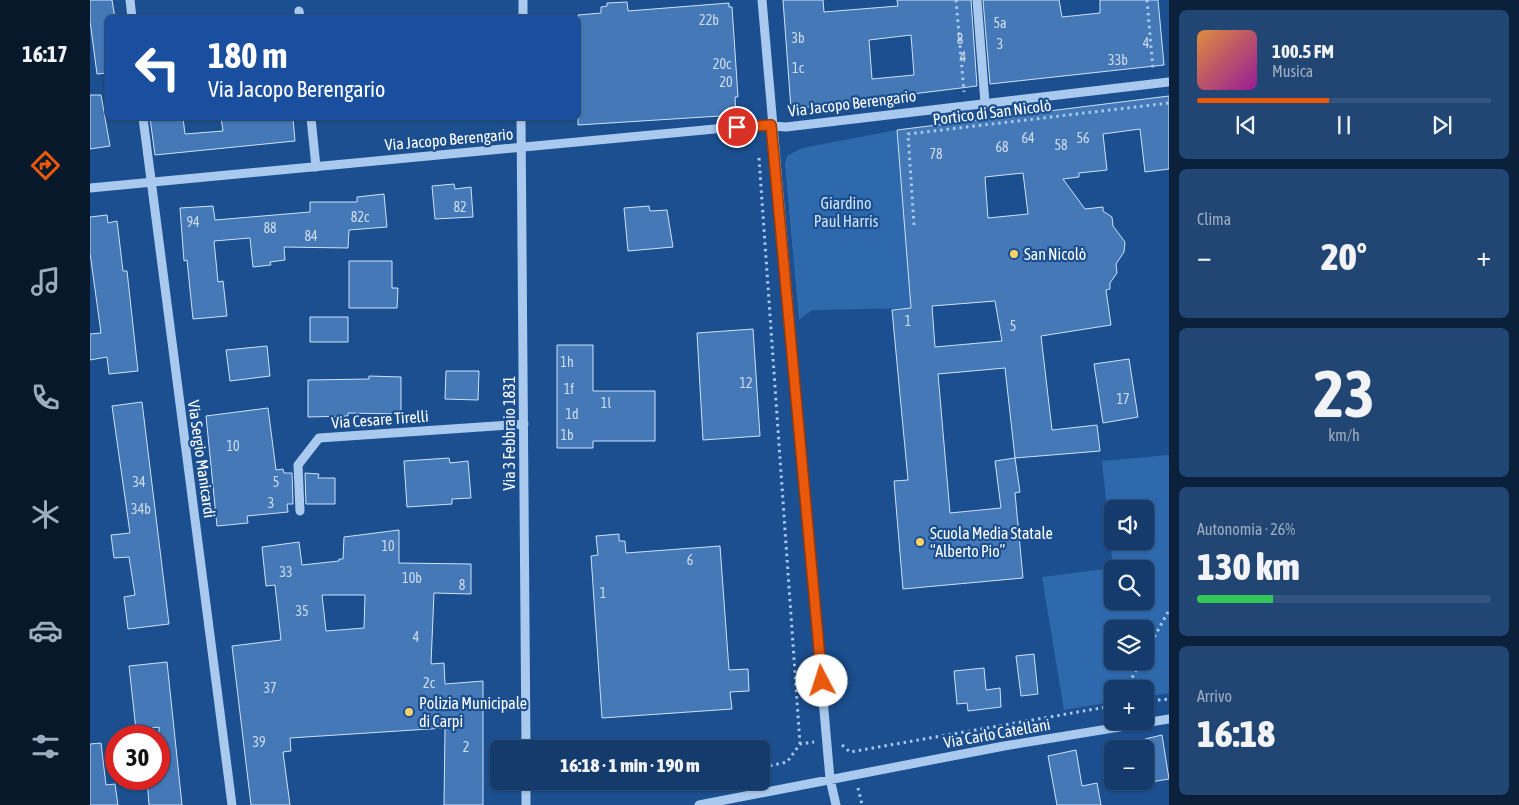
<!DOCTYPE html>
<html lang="it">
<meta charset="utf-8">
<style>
body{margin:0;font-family:"Asap Condensed",sans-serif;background:#214673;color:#f1f3f6;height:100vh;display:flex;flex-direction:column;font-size:19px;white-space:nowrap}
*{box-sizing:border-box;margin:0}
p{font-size:16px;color:#9dadc1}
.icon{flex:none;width:28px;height:28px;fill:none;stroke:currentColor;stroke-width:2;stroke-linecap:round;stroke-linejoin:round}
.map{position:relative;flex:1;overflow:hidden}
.panel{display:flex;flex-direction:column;gap:10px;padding:10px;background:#0b203b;width:350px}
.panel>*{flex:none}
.banner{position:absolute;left:15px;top:15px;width:475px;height:105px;border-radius:8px;box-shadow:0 1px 4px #0004,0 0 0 1px #33557e;background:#1a4fa0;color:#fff;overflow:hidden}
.controls{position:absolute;left:1014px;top:500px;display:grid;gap:10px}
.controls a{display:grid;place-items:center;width:50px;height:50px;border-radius:8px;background:#143b6b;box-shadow:0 1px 4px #0004,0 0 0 1px #33557e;font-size:25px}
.speed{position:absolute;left:15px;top:725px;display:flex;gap:10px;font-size:25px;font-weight:700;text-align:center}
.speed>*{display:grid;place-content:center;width:65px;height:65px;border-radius:50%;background:#143b6b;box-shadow:0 1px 4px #0004,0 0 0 1px #33557e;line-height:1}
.speed .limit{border:8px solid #d22;background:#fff;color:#111}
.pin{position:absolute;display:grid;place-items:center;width:42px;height:42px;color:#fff;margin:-21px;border:2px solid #fff;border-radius:50%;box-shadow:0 1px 5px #0007}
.me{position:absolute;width:55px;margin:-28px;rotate:355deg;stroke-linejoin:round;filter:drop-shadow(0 0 4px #0008)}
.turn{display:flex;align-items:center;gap:18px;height:105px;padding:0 20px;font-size:22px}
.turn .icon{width:65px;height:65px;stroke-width:2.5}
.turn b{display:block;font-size:35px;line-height:42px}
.big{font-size:38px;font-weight:800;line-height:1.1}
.panel .card{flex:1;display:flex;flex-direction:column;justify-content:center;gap:8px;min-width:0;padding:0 18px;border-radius:8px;background:#214673}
.panel .dial{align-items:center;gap:0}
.dial b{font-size:65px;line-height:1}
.song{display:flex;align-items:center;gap:15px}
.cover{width:60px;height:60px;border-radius:8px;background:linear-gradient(135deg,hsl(30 70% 55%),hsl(300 70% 35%))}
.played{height:5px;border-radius:2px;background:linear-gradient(90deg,#ea580c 45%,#33557e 45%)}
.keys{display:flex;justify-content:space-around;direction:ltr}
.heat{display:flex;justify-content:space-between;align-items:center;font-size:28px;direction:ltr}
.charge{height:8px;border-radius:4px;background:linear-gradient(90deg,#34c759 26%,#33557e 0)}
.trip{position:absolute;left:400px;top:740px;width:280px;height:50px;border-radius:8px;background:#143b6b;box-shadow:0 1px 4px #0004,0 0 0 1px #33557e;font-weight:800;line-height:50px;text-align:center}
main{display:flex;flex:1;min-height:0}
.dock{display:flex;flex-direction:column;width:90px;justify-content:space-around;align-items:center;background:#08182b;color:#9dadc1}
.dock .icon{width:35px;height:35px}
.dock .on{color:#ea580c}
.dock b{font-size:22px;color:#f1f3f6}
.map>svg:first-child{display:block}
.green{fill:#2e69ad;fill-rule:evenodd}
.building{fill:#4478b7;stroke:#cfe3fa;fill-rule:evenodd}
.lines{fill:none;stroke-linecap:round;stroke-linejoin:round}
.path{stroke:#a9c9ee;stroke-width:3;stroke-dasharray:2.5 4;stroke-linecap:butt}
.minor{stroke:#a9c9ee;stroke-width:9}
.route-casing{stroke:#983908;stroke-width:12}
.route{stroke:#ea580c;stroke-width:9}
.poi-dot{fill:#ffd166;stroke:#1b4f8f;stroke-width:2}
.labels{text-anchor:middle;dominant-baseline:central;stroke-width:4.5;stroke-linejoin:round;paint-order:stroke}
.number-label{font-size:14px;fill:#d0dded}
.street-label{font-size:16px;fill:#fff;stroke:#1b4f8f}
.park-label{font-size:16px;fill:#cfe3fa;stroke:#1b4f8f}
.poi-label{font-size:16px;fill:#fff;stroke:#1b4f8f;text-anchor:start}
</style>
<main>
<nav class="dock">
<b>16:17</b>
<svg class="icon on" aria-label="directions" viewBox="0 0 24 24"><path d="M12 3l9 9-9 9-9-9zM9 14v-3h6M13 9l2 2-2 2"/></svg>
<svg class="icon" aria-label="music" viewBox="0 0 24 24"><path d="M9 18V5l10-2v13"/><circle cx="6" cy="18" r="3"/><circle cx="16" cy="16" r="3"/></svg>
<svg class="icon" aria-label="phone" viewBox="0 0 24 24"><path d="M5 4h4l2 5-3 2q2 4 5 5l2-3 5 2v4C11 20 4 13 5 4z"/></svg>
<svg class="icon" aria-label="climate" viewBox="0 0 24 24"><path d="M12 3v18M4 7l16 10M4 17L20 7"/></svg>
<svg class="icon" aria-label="car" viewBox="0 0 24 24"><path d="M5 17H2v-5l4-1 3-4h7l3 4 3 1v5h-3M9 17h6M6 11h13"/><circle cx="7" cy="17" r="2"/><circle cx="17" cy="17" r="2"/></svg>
<svg class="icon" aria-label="filters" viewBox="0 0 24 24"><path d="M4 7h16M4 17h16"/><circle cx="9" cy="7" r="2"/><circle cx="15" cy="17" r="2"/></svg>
</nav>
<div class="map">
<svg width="1079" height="805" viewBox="0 0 1079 805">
<rect width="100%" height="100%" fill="#1b4f8f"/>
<path class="green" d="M807 130 821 308 722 310 709 320 695 164 697 156 712 148Z
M1079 455V693L1055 697V689H1022V702L974 710 952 577 1023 568 1012 461ZM1022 509H1055V541H1022ZM1022 569H1055V601H1022ZM1022 629H1055V661H1022Z"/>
<path class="building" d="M0 0H22L25 18H18V73L7 74 0 21Z
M693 0H733L734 12 808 6 807 0H881L887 86 701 109ZM821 35 824 75 782 79 779 40Z
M893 0H969L972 17 1010 13V0H1068L1074 65 900 84Z
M537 2 538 11 639 3V7H642L648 97H645L646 115 488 125V15L511 13V7L517 6V3Z
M0 95H11L20 146 0 149Z
M1079 96V169L1055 172 1050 129 1013 134 1017 170 989 173V177L973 179 995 209 1013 207V211L1022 217 1023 226 1035 242 1034 252 1026 264 1027 273 1020 283V289L1016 290 1021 325 951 336 962 430 1007 425 1010 451 925 458 930 492 925 493 933 578 813 589 804 481 818 480 802 310 821 308 807 130ZM933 173 938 214 898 218 895 177ZM905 301 912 341 845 347 842 306ZM915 368 925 458 905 461 911 508 860 513 848 374Z
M60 118H93L95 134 133 131 131 118H203L205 141 65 155Z
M364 184 365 189 381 187 383 217 345 219 342 186Z
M294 194 297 227 259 230 258 248 194 247 195 260 180 262 181 265 163 267 160 238 124 241 128 282 133 281 137 316 103 319 97 260 94 261 90 208 123 206 125 220 220 212V202H267V197Z
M559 206 560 211 577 210 583 247 538 251 534 208Z
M17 215 18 223 27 221 33 271H37L48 371 19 374 17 357 0 360V334L11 333 0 253V217Z
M259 261H302V288H308L307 308H259Z
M220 317H258V342H220Z
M663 329 670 436 613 440 607 333Z
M467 345H503V391H565V441H503V448H467Z
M177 346 180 376 140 381 136 350Z
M1039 359 1048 417 1013 423 1004 364Z
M356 371H389L388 400 355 399Z
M279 376 311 377V414L258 413V416L218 417V380L279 379Z
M52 402 79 624 38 629 34 597 45 595 39 557 24 558 21 535 40 533 22 406Z
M178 408 186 470 193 469 194 473H202L203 504H197L198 512 157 516 158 523 127 526 116 416Z
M359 458 360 463 378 461 381 498 362 499V504L317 507 314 461Z
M215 473 229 474 228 478H245V504H216Z
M309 530V563L381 564V594L344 593 341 664 354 663 355 684 393 681V805H354L355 728 200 738 201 751 193 752 200 805H161L142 646 191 640 185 585 176 586 172 547 209 542 212 565 249 561V559H253L254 537ZM232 595H275L274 628 236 631Z
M529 534V541H535L536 553 630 546 639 670 658 669 659 691 640 692 642 709 512 718 501 556 508 555 506 536Z
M944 654 948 694 931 696 926 656Z
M77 662 92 805H59L57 779H69V727L46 730 39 666Z
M894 668 896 690 910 688 911 707 878 711 877 703 867 704 864 671Z
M1072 735 1079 779 1055 783V739Z
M11 743 16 785 25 784 28 805H0V744Z
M986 750 992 786 1007 783 1011 805H967L958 756Z"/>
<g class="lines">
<path class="path" d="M866 0 874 92
M1057 0 1063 70
M669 158 710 744
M824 225 818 134 1079 103
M1055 654 1079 610
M1036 689 1051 661
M1055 701 1079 699
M752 745 760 752 1022 706
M679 778V766L697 762 710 744 724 742
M768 788 772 805"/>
<path class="minor" d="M40 0 42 18
M672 0 740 779 746 805
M887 0 895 103
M209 11 210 18
M433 18V0
M53 118 142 805
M221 118 226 167
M431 118 436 749
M0 188 667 125 696 127 1079 82
M210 511 208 465 229 438 434 424
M436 781V805
M609 805 914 746 1079 719"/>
</g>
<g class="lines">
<g class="route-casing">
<path id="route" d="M647 127 681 125 732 681"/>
</g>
<use href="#route" class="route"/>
</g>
<g class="poi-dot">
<circle cx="924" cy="254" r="5"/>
<circle cx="830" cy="542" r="5"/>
<circle cx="319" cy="712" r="5"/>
</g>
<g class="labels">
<g class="number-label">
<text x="619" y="20">22b</text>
<text x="910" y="23">5a</text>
<text x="708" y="38">3b</text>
<text x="870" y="39">8</text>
<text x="1056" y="43">4</text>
<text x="910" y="44">3</text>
<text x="873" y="57">4</text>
<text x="1028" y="60">33b</text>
<text x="632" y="64">20c</text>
<text x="708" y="68">1c</text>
<text x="636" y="82">20</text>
<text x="938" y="138">64</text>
<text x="993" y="138">56</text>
<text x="971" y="145">58</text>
<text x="912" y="147">68</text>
<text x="846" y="154">78</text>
<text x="370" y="207">82</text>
<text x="270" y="217">82c</text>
<text x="103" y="222">94</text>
<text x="180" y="228">88</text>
<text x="221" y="236">84</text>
<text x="818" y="321">1</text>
<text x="923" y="326">5</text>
<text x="477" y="362">1h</text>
<text x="656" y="383">12</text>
<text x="479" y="389">1f</text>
<text x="1033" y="399">17</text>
<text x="516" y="403">1l</text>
<text x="482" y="414">1d</text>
<text x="477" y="435">1b</text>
<text x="143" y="446">10</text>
<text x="49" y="482">34</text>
<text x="186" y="482">5</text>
<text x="181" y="503">3</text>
<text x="51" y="509">34b</text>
<text x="298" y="546">10</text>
<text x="600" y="560">6</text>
<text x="196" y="572">33</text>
<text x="322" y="578">10b</text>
<text x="372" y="585">8</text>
<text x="513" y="593">1</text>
<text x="212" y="611">35</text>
<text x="326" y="637">4</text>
<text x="339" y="683">2c</text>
<text x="180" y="688">37</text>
<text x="169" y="742">39</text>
<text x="376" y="747">2</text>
</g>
<g class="street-label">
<text transform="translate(762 103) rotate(-7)">Via Jacopo Berengario</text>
<text transform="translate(902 112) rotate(-7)">Portico di San Nicolò</text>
<text transform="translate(359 139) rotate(-5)">Via Jacopo Berengario</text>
<text transform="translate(290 419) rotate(-4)">Via Cesare Tirelli</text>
<text transform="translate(419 433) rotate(-90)">Via 3 Febbraio 1831</text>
<text transform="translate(112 459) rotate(82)">Via Sergio Manicardi</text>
<text transform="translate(907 733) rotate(-10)">Via Carlo Catellani</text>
</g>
<g class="park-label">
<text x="756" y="203">Giardino<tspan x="756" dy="18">Paul Harris</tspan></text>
</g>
<g class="poi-label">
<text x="934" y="254">San Nicolò</text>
<text x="840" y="533">Scuola Media Statale<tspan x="840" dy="18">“Alberto Pio”</tspan></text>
<text x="329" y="703">Polizia Municipale<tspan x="329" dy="18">di Carpi</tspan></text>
</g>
</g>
</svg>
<div class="controls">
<a><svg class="icon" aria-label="sound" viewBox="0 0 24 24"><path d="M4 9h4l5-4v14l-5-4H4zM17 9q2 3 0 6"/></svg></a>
<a><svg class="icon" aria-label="search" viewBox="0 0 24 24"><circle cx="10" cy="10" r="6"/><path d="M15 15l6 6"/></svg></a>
<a><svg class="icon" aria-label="layers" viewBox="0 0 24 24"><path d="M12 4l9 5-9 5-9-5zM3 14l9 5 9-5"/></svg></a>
<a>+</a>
<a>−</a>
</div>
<div class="speed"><div class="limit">30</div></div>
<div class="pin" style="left:647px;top:127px;background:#d93025"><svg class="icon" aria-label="arrive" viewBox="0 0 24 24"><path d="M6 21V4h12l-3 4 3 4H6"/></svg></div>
<svg class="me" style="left:732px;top:681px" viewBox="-20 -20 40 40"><circle r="19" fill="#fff"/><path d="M0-13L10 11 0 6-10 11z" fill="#ea580c"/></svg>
<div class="trip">16:18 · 1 min · 190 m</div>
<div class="banner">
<div class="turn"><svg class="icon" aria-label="left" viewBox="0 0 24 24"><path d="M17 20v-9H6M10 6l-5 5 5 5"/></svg><div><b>180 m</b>Via Jacopo Berengario</div></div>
</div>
</div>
<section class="panel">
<div class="card">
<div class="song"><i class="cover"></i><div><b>100.5 FM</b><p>Musica</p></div></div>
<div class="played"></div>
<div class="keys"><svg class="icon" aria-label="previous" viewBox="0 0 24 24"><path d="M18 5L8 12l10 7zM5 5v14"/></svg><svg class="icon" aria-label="pause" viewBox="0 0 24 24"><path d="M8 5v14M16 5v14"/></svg><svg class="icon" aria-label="next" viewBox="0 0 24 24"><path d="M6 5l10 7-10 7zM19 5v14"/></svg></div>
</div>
<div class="card"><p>Clima</p>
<div class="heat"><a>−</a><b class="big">20°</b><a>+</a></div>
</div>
<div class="card dial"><b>23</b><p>km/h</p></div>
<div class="card"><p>Autonomia · 26%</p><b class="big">130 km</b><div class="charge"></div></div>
<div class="card"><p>Arrivo</p><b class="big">16:18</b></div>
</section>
</main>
